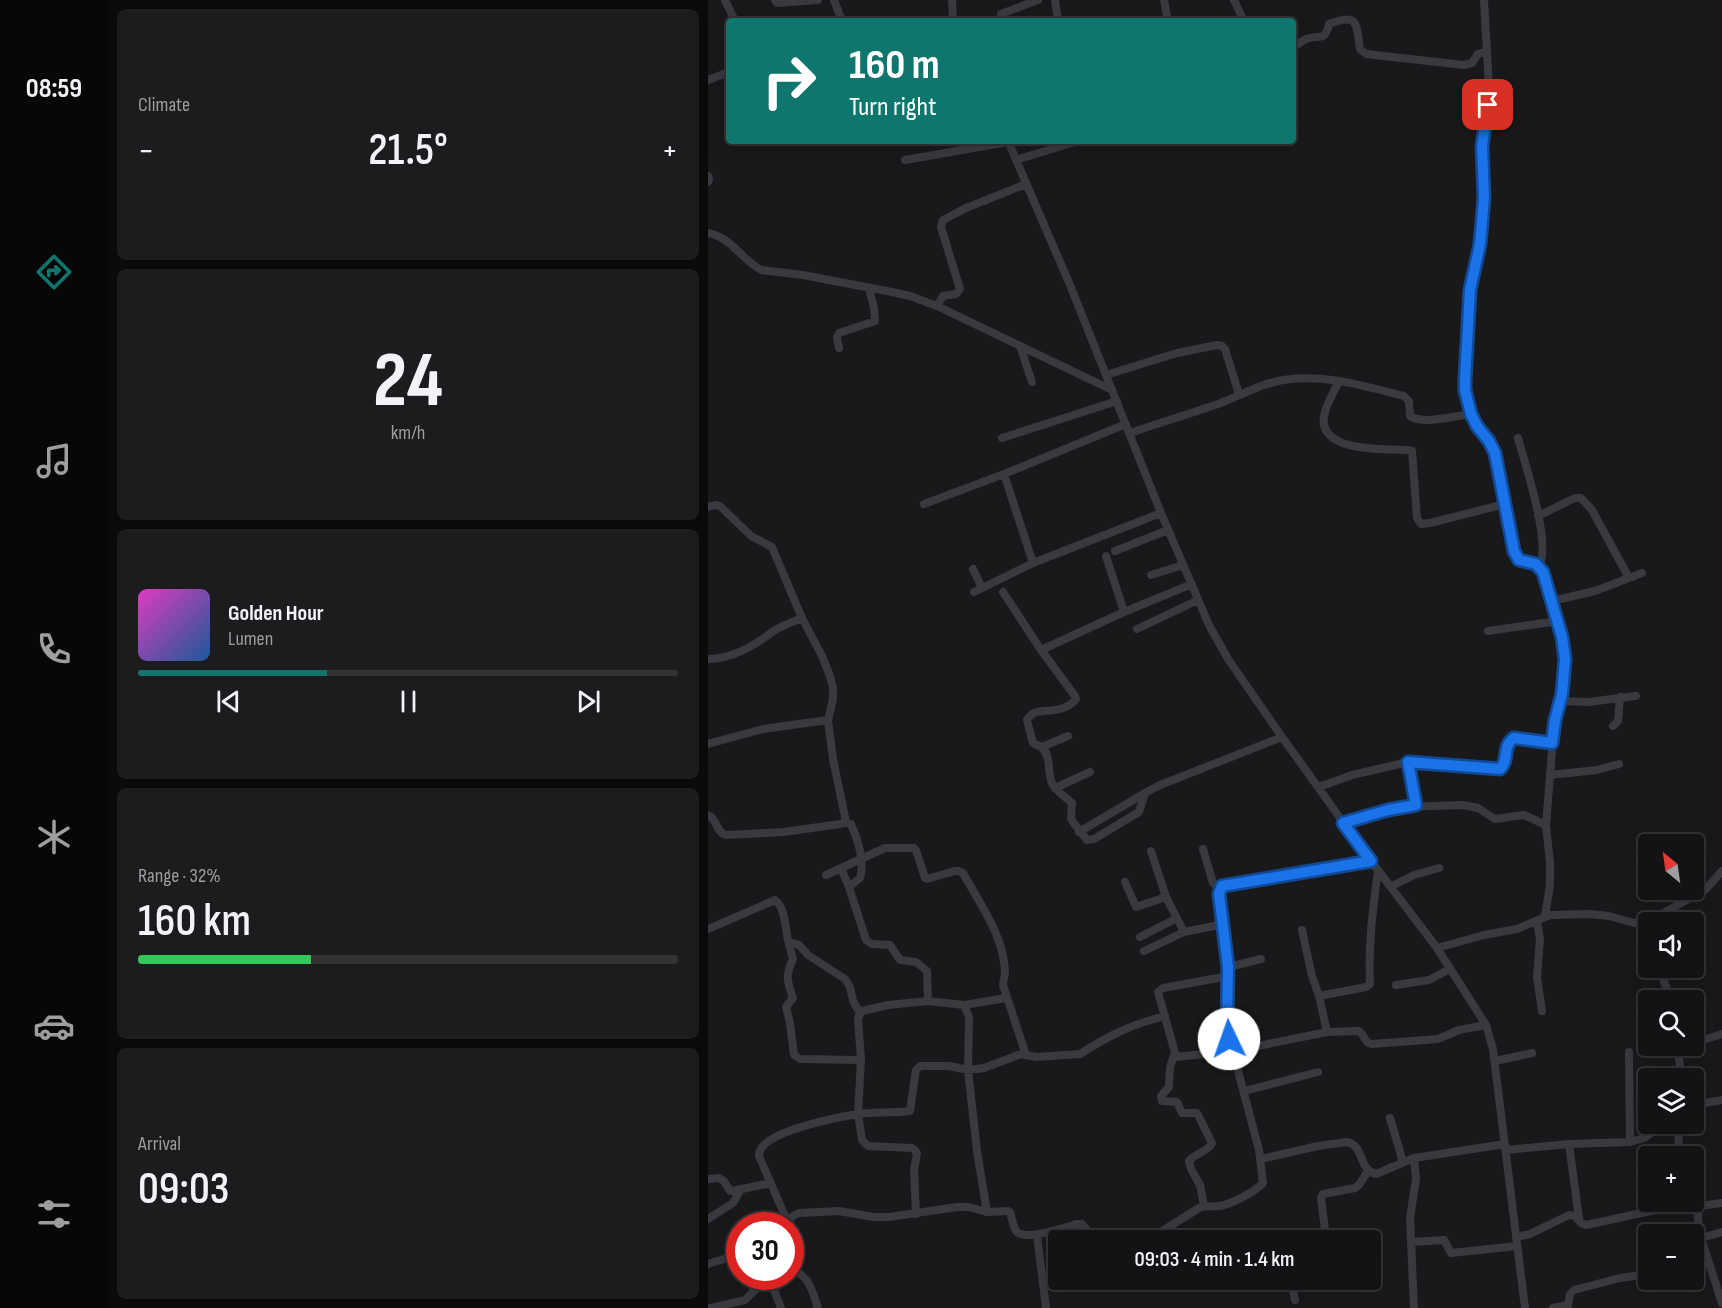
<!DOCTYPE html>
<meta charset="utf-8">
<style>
body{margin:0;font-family:"Sofia Sans Condensed",sans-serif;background:#1c1b1d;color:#f1f3f6;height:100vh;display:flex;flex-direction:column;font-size:22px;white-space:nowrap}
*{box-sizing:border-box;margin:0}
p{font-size:20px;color:#9d9ea0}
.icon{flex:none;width:33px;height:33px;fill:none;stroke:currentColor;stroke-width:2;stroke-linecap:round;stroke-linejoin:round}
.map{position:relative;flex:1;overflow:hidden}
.side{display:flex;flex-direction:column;gap:9px;padding:9px;background:#0a0a0b;width:600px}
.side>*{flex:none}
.hud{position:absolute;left:18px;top:18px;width:570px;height:126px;border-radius:6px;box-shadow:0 6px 24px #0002,0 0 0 2px #323234;background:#0f766e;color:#fff;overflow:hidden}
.needle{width:39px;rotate:331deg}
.fabs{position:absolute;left:930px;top:834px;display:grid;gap:12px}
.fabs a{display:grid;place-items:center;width:66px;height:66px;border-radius:6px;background:#131214;box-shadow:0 6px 24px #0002,0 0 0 2px #323234;font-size:30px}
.speed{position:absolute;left:18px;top:1212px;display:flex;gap:12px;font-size:30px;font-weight:700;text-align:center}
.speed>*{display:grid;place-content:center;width:78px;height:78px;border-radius:50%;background:#131214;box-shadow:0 6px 24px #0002,0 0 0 2px #323234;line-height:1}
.speed .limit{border:9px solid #d22;background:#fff;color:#111}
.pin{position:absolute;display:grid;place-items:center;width:51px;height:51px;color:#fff;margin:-26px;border-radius:12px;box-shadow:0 3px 9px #0006}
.me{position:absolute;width:66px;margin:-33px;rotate:357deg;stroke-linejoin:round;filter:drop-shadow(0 0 4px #0008)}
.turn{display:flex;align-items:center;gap:21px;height:126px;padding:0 24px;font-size:27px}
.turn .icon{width:78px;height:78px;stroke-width:2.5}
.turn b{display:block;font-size:42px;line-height:51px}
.big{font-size:45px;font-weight:600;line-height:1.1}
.side .card{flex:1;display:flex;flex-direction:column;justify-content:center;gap:9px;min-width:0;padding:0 21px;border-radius:9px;background:#1c1b1d}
.side .dial{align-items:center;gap:0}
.dial b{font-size:78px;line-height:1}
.song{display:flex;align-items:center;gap:18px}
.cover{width:72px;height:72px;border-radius:9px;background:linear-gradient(135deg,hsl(310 70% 55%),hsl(210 70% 35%))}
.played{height:6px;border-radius:3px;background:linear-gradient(90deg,#0f766e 35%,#323234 35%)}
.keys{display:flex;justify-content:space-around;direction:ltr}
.heat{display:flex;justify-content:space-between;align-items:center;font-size:33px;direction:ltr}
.charge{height:9px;border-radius:4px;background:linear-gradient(90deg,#34c759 32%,#323234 0)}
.trip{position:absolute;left:340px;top:1230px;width:333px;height:60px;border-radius:6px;background:#131214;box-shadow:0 6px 24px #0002,0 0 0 2px #323234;font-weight:600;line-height:60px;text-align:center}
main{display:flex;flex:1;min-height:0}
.tab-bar{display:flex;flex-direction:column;width:108px;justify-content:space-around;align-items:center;background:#080708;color:#9d9ea0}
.tab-bar .icon{width:42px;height:42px}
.tab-bar .selected{color:#0f766e}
.tab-bar b{font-size:27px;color:#f1f3f6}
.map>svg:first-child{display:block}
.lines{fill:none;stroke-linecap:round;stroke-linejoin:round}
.minor{stroke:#393940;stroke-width:8}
.route-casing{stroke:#114b97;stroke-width:15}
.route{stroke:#1a73e8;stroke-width:10}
</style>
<main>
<nav class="tab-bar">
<b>08:59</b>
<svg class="icon selected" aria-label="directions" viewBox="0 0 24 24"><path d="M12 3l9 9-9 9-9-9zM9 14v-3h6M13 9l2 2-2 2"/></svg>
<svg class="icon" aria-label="music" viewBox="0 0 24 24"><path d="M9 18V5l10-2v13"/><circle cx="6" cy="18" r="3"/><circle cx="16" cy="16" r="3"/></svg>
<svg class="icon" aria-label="phone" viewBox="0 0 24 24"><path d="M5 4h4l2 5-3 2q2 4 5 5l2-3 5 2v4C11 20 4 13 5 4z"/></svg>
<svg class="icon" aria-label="climate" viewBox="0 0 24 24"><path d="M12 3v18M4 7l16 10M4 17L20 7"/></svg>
<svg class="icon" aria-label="car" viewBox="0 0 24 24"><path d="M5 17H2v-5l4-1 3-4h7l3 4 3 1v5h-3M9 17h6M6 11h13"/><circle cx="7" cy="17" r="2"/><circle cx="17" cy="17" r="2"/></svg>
<svg class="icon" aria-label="filters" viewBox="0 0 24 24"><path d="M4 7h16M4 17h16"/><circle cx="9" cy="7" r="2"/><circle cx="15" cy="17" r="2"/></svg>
</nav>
<section class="side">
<div class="card"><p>Climate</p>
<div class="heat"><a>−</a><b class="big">21.5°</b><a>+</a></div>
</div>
<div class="card dial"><b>24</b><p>km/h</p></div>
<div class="card">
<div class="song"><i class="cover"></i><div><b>Golden Hour</b><p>Lumen</p></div></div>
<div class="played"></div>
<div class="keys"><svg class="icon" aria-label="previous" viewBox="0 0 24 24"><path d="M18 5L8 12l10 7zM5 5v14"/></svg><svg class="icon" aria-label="pause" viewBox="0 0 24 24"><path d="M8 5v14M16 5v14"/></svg><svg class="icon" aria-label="next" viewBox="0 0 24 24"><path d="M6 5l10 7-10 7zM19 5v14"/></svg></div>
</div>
<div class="card"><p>Range · 32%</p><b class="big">160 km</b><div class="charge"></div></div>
<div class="card"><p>Arrival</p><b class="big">09:03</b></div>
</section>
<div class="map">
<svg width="1014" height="1308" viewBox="0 0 1014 1308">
<rect width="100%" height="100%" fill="#19181b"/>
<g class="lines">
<path class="minor" d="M17 0 27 21
M67 0 69 3 110 0
M126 0 134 21
M244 0 245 21
M347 0 350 21
M456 0 460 21
M526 0 536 21
M776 0 781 87 774 146 776 197 772 244 762 290 757 380V390L763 414 769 426 781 441 787 453 806 551 811 560 828 564 835 572 854 637 857 659 854 695 847 719 845 739 838 825 842 863V885L837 916
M293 14 330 0
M585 47C591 45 593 41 598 39 611 34 617 43 621 24 651 13 648 23 652 49L658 54 756 65 764 63 770 54 778 52
M0 80 21 72
M300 141 362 285 453 513 501 625 520 659 574 737 663 861 729 948 778 1025 785 1049 817 1308
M197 160 300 142
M308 160 370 141
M0 176 1 179 0 182
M0 233C23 237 33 259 53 270L95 275 184 292 202 296 229 306 404 390
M229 306 235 296 248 294 252 289 233 227 235 220 258 208 318 184
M312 346 324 382
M131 348 129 338 131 333 167 321 166 308 161 288
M398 375 469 353 509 345 514 346 517 349 531 394
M631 381C626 392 618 404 616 416 610 453 678 449 699 450L704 451 709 518 713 524 722 523 797 504
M422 433C451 423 481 414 510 404 534 395 557 381 583 379 621 375 660 387 696 396L701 401 702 416C714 425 747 416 763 414
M294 438 409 401
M810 438C817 464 844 544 831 567
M296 474 325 563
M216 504 296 474 418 424
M0 507 7 505 12 506 43 536 64 547 94 618 114 656 122 676 125 688V699L120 720 125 759 138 822 143 824C150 839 157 862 152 878L141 887 158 940 164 944 182 945 192 960 208 962 219 971 220 1001 180 1005 154 1011 150 1018 153 1060 150 1114 154 1140 160 1146 204 1148 207 1150 209 1154 206 1170 208 1214
M830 516 867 498H873L884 510 921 578
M407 551 460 530
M398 556 416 612
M265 569 274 588
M443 575 475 565
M266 592 325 563 453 513
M295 592 333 650 367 696 368 699C351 719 327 703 319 720L325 743C328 745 331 745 333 747 344 755 339 773 344 783 348 792 357 796 364 803L363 818 365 822 379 840 386 839 431 812 437 793 452 785 574 737
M844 601 887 591 934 573
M429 629 490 600
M780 631 850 621
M333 650 416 612 484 584
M0 659C23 659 46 646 64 632 72 626 84 622 94 618
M852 701 880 702 928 696
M905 726 910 721 912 697
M0 744 55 729 120 720
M334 747 360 736
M700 762 708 805
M842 775 889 770 911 764
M611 787 644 775 700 762 792 769C802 760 794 747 806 738L844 743
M347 788 382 772
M0 815C10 819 7 832 18 835L76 832 132 824 138 822
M635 823 695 807 755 805 770 808 787 819 816 815 838 825
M371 832 437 793
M495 849 505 883 512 889
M443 851 458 897 476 932
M133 868 141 887
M118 875 177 848H206L208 850 217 878 219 879 247 871H251L255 873C272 904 296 936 297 972 297 976 295 981 295 985L318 1055
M417 882 428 907 458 897
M684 886 706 875 731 868
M829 921 832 939 829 977 834 1011
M933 923 940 941
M0 929 67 900C78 908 77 931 81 944L85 943 91 945 100 955 137 979 142 987 145 1001 152 1013
M594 930 604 976 611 996
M432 937 469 918
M81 944 85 959C77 976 79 981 85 998L78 1007 82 1023 86 1055 92 1059 153 1060
M729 948 776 935 809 929 842 915 881 914 901 916 926 923 940 922 998 889 1014 871
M436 951 476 932 516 924
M521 967 553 959
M951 968 963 1000
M688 985 721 980 742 969
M220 1001 256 1005 261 1017 260 1070 269 1151 279 1212
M256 1005 298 998
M619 1032 611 996 658 987 662 984C660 945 665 908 670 870
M986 1040 998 1039 1014 1034
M970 1046 973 1078
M921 1052 922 1142
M467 1057 525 1051 619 1032 651 1031C657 1035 656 1043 664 1044L730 1039 751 1030 778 1025
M787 1061 824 1053
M536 1091 610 1072
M986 1105 1014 1100
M682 1118 695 1162
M861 1144 871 1219
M798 1150 861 1144 922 1142 936 1138 955 1124
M970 1156 971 1124
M706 1158 708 1179 702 1218 706 1308
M553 1159 610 1146 639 1142C657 1146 650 1170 668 1174L706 1158 797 1144
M0 1179 11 1178 16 1181 22 1191H24L63 1183
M986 1196 991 1202 990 1218 993 1238 1014 1303
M496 1206 492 1185 483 1169 481 1161C487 1153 500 1152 504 1143L489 1113H474L469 1102 454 1101 453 1096 461 1087 462 1067 467 1053 450 992 455 988 521 976
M992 1206 1014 1203
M0 1219 25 1203 33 1189
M80 1223 51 1156C49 1132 131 1117 150 1114 167 1112 185 1113 202 1111L208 1070 212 1066H241L260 1070 276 1068 313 1054 328 1057 372 1054C402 1035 422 1025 457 1016
M80 1225C82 1217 85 1215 92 1213L131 1211 165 1217H181L249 1207H261L279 1212 300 1211 302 1212C304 1218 305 1226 308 1231 317 1242 357 1227 369 1224H374L379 1230 380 1240
M329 1235 338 1308
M808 1237 822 1234 861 1215 867 1216 873 1223 878 1225 952 1209 971 1202
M993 1238 1014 1232
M440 1240 491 1208C498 1205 504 1207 511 1206 522 1205 548 1191 555 1183L551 1150 519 1029 521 967 511 895 512 889 518 885 663 861
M616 1240 617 1230 613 1198 615 1194 647 1188 651 1185 660 1171
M703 1242 736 1240 743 1253 809 1246
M986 1261 998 1257
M0 1264 32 1254
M82 1268C103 1278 103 1288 110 1308
M61 1277 73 1308
M583 1280 587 1300
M860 1305 862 1294 866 1290 912 1278 940 1274
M3 1308 37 1300 61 1276
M845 1308 860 1305"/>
</g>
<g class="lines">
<g class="route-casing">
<path id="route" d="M521 1039 519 1024 520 967 511 894 514 886 663 861 635 823 680 810 708 805 700 762 792 769C802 760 793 747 806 738L844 743 847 720 854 694 857 659 854 637 835 572 828 564 811 560 806 551 787 453 781 441 769 426 763 414 757 390V380L762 290 772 244 774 222 776 197 774 146 780 105"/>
</g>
<use href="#route" class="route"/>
</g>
</svg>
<div class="fabs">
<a><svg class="needle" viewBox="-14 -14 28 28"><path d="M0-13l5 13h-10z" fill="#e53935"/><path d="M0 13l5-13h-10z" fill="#9d9ea0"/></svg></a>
<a><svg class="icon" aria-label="sound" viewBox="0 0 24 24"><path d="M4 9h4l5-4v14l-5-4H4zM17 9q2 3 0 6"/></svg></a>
<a><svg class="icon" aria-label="search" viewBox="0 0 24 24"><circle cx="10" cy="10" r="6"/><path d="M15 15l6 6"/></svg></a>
<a><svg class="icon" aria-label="layers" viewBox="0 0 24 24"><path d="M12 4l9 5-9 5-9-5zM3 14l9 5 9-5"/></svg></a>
<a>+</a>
<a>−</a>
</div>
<div class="speed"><div class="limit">30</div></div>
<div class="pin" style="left:780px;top:105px;background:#d93025"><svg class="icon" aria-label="arrive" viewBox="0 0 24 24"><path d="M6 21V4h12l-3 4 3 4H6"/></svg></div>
<svg class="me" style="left:521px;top:1039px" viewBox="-20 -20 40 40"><circle r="19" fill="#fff"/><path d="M0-13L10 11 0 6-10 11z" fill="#1a73e8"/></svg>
<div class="trip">09:03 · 4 min · 1.4 km</div>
<div class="hud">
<div class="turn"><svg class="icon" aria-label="right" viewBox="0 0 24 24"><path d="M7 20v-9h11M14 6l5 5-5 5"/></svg><div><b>160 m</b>Turn right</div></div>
</div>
</div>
</main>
